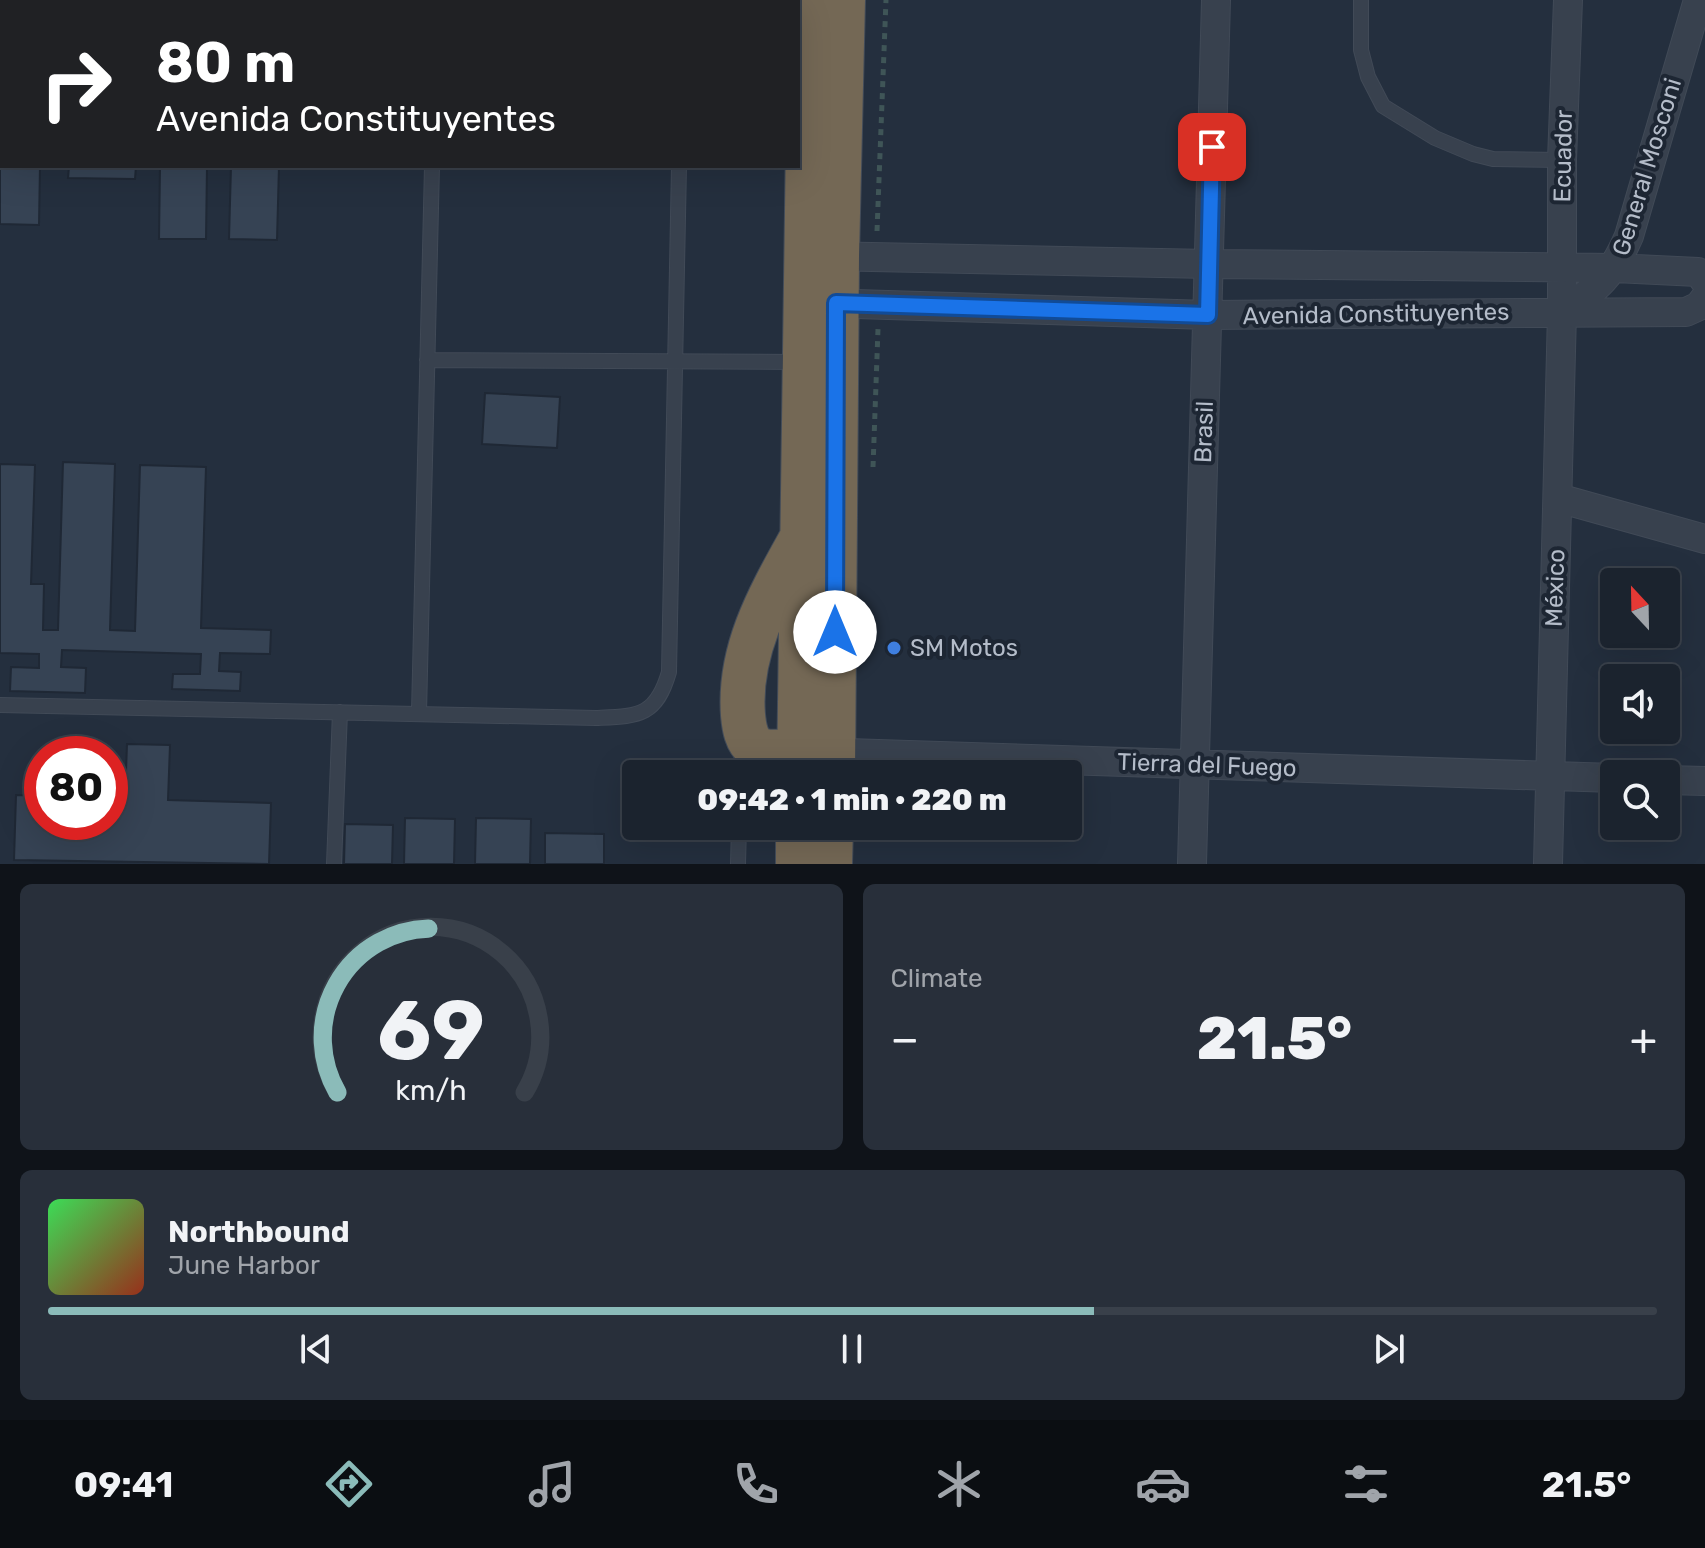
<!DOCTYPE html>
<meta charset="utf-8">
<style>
body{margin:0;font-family:Rubik,sans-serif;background:#282f3a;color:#f1f3f6;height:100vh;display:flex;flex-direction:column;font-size:30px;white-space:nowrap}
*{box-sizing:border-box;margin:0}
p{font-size:26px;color:#a0a4aa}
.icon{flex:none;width:44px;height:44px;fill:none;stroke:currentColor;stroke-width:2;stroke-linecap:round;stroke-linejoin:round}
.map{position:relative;height:864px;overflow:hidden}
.side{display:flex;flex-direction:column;gap:20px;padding:20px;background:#0f1319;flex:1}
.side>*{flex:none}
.hud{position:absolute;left:0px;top:0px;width:800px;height:168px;box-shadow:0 8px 32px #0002,0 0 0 2px #39404a;background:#202124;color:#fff;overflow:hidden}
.needle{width:52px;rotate:338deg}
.buttons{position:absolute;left:1600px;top:568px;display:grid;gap:16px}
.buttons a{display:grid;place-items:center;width:80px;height:80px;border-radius:8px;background:#1b232e;box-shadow:0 8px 32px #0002,0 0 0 2px #39404a;font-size:40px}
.speed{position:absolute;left:24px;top:736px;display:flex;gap:16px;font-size:40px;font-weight:700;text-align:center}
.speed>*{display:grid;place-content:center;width:104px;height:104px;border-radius:50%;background:#1b232e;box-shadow:0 8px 32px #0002,0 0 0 2px #39404a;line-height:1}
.speed .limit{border:12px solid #d22;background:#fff;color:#111}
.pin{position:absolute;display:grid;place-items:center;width:68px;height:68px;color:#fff;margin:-34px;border-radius:16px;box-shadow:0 4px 12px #0006}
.me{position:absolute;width:88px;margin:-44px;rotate:0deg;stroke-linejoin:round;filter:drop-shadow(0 0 6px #0008)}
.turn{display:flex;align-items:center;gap:28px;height:168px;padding:0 24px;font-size:36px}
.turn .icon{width:104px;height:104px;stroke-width:2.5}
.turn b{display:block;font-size:56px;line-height:68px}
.big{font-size:60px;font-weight:800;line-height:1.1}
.side .card{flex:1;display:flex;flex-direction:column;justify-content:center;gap:12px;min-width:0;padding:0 28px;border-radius:12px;background:#282f3a}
.side .dial{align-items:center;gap:0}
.dial svg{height:208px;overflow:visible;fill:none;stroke:#39404a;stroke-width:7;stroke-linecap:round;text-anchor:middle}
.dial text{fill:#f1f3f6;stroke:none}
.song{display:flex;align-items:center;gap:24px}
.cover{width:96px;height:96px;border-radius:12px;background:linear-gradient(135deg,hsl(130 70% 55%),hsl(10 70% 35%))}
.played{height:8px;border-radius:4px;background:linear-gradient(90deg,#8bbbb9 65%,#39404a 65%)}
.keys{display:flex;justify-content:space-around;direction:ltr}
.heat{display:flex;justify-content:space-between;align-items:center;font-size:44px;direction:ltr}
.side .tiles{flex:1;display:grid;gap:20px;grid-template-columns:1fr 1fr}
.card:last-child{grid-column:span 2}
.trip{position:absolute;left:622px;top:760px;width:460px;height:80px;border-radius:8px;background:#1b232e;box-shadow:0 8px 32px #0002,0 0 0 2px #39404a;font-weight:800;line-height:80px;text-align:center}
.tab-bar{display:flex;height:128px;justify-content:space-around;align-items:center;background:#0b0e12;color:#a0a4aa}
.tab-bar .icon{width:56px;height:56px}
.tab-bar .active{color:#8bbbb9}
.tab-bar b{font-size:36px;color:#f1f3f6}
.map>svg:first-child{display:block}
.building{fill:#364354;stroke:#1f2835;stroke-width:2}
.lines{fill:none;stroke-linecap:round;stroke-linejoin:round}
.lane-casing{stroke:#414a57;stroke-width:16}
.street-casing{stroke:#414a57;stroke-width:30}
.highway-casing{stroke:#434c59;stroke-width:46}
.path{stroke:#3f5557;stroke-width:5;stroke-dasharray:6 6;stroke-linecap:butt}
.lane{stroke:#38414e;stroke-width:14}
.street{stroke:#38414e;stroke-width:28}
.highway{stroke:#746855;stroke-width:44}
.route-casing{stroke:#114b97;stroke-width:20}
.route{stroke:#1a73e8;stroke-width:14}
.shop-dot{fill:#3f7fe0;stroke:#1d2633;stroke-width:3}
.labels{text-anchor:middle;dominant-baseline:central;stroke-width:8;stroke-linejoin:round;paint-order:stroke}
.street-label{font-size:24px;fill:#b4bcc9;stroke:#1d2633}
.poi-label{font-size:24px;fill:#b4bcc9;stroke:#1d2633;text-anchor:start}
</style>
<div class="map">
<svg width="1705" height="864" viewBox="0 0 1705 864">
<rect width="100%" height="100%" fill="#242f3e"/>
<path class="building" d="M0 40 2 166H40L39 225 0 224Z
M69 166H136L135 179 68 178Z
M160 166H207L206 239H159Z
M231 166H279L277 240 229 239Z
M485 393 560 397 557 448 482 444Z
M63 462 115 464 110 630 135 631 140 465 206 467 201 628 271 630 270 654 220 653 219 671 241 672 240 691 172 689 173 674H200L201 654 62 650 61 667 86 668 85 693 10 691 11 667 39 668V654L0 653V464L35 465 31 584H44L43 630H58Z
M127 744 170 745 168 800 271 803 269 864 14 860 16 795 42 796V822H110V798L125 799Z
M405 818 455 819 454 864H404Z
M476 818 531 819 530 864H475Z
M345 824 393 825 392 864H344Z
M545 833 604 834V864H545Z"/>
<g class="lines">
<g class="lane-casing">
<path id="lane" d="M1361 0V50L1368 77 1383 106 1435 138 1473 154 1493 159 1562 160
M436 2V0
M682 2V0
M427 360 799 362
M0 705 596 718C638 716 656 717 669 672L679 166
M419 713 432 166
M741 774 742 747
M334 864 340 712
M738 864 739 826"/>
</g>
<g class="street-casing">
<path id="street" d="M823 256 1209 264 1615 268 1698 272 1705 281
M823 303 1208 315 1686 312 1699 306 1705 298
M1562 312C1600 286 1610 279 1629 236L1698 0
M1558 498 1705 539
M816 752 1614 778
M1666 780 1705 781
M1192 864 1216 0
M1548 864 1562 312V160L1568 0"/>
</g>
<g class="highway-casing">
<path id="highway" d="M799 751C787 751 767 754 757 748 746 742 744 726 743 715 738 650 770 595 800 541
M799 774 810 0
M833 774 837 256 843 0
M798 864V826
M830 864 831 826"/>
</g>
<path class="path" d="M877 231 886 0
M873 467 878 329"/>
<use href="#lane" class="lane"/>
<use href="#street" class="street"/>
<use href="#highway" class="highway"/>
</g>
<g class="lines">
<g class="route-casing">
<path id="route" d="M835 632 836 303 1208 315 1212 147"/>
</g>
<use href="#route" class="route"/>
</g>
<circle class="shop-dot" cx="894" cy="648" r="8"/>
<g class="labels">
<g class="street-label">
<text transform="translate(1563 156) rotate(-89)">Ecuador</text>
<text transform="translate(1647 167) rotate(-73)">General Mosconi</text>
<text transform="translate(1376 314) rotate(-1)">Avenida Constituyentes</text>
<text transform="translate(1204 432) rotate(-88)">Brasil</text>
<text transform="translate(1555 588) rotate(-88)">México</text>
<text transform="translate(1207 765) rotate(2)">Tierra del Fuego</text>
</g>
<g class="poi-label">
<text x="910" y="648">SM Motos</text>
</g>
</g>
</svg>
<div class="buttons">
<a><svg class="needle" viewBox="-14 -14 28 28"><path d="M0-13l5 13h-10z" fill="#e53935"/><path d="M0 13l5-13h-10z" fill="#a0a4aa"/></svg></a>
<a><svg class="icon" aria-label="sound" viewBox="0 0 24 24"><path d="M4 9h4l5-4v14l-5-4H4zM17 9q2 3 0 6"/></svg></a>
<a><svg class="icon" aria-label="search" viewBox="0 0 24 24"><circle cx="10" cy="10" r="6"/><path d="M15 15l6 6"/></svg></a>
</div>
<div class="speed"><div class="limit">80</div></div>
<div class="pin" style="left:1212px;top:147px;background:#d93025"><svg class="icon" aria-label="arrive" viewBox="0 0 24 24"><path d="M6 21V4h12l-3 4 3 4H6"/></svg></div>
<svg class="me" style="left:835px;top:632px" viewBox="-20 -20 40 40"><circle r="19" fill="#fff"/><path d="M0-13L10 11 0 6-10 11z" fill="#1a73e8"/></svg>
<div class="trip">09:42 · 1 min · 220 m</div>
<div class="hud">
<div class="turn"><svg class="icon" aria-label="right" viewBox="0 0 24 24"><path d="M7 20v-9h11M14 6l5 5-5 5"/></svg><div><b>80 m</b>Avenida Constituyentes</div></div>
</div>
</div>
<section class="side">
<div class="tiles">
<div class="card dial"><svg viewBox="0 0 100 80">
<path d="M14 69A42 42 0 1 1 86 69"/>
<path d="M14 69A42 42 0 0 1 49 6" stroke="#8bbbb9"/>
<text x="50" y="56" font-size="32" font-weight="700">69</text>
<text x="50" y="72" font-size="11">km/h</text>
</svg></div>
<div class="card"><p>Climate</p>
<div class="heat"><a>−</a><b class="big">21.5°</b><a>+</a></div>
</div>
<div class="card">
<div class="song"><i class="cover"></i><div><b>Northbound</b><p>June Harbor</p></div></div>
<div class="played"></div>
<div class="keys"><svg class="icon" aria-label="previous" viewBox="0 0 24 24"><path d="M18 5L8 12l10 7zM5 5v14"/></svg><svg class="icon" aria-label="pause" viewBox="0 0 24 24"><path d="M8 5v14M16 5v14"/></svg><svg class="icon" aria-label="next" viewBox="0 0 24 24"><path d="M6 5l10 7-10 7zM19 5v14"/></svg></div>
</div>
</div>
</section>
<nav class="tab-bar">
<b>09:41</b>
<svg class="icon active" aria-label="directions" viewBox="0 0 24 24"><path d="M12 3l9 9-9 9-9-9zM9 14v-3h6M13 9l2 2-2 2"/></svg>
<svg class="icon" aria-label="music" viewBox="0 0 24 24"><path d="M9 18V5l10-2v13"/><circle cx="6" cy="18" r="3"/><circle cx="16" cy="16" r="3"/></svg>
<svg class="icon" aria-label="phone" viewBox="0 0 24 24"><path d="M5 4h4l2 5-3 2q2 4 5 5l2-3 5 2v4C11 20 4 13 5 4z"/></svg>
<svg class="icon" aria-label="climate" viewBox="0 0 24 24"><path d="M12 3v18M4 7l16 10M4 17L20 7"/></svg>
<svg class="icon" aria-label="car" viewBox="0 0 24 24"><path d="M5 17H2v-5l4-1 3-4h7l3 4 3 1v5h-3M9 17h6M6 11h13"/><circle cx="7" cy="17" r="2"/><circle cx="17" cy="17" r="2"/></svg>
<svg class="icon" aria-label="filters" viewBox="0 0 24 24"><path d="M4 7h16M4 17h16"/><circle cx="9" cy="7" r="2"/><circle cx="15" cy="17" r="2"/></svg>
<b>21.5°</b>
</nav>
